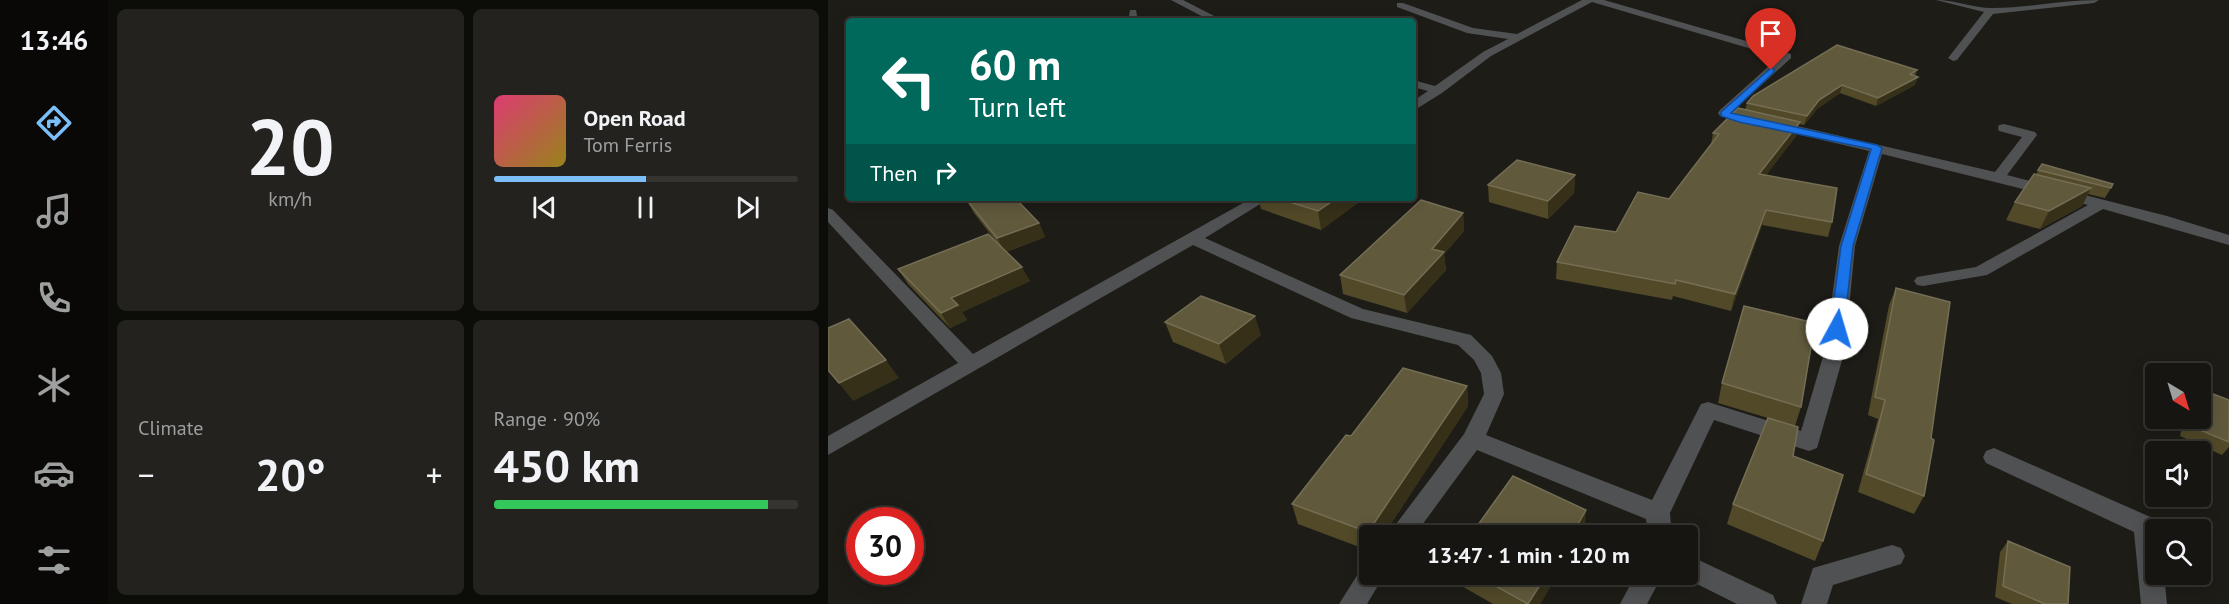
<!DOCTYPE html>
<meta charset="utf-8">
<style>
body{margin:0;font-family:"PT Sans",sans-serif;background:#23221f;color:#f1f3f6;height:100vh;display:flex;flex-direction:column;font-size:22px;white-space:nowrap}
*{box-sizing:border-box;margin:0}
p{font-size:20px;color:#9e9f9f}
.icon{flex:none;width:33px;height:33px;fill:none;stroke:currentColor;stroke-width:2;stroke-linecap:round;stroke-linejoin:round}
.map{position:relative;flex:1;overflow:hidden}
.details{display:flex;flex-direction:column;gap:9px;padding:9px;background:#0c0c09;width:720px}
.details>*{flex:none}
.top-card{position:absolute;left:18px;top:18px;width:570px;height:183px;border-radius:6px;box-shadow:0 3px 15px #0003,0 0 0 2px #353431;background:#00695c;color:#fff;overflow:hidden}
.needle{width:39px;rotate:142deg}
.buttons{position:absolute;left:1317px;top:363px;display:grid;gap:12px}
.buttons a{display:grid;place-items:center;width:66px;height:66px;border-radius:6px;background:#161511;box-shadow:0 3px 15px #0003,0 0 0 2px #353431;font-size:30px}
.speed{position:absolute;left:18px;top:507px;display:flex;gap:12px;font-size:30px;font-weight:700;text-align:center}
.speed>*{display:grid;place-content:center;width:78px;height:78px;border-radius:50%;background:#161511;box-shadow:0 3px 15px #0003,0 0 0 2px #353431;line-height:1}
.speed .limit{border:9px solid #d22;background:#fff;color:#111}
.pin{position:absolute;display:grid;place-items:center;width:51px;height:51px;color:#fff;margin:-62px -26px;border-radius:50% 50% 50% 0;rotate:-45deg;box-shadow:0 0 6px #0007}
.pin .icon{rotate:45deg}
.me{position:absolute;width:66px;margin:-33px;rotate:6deg;stroke-linejoin:round;filter:drop-shadow(0 0 4px #0008)}
.turn{display:flex;align-items:center;gap:21px;height:126px;padding:0 24px;font-size:27px}
.turn .icon{width:78px;height:78px;stroke-width:2.5}
.turn b{display:block;font-size:42px;line-height:51px}
.then{display:flex;align-items:center;height:57px;padding:0 24px;background:#0003;gap:12px;font-size:22px}
.big{font-size:45px;font-weight:700;line-height:1.1}
.details .card{flex:1;display:flex;flex-direction:column;justify-content:center;gap:9px;min-width:0;padding:0 21px;border-radius:9px;background:#23221f}
.details .dial{align-items:center;gap:0}
.dial b{font-size:78px;line-height:1}
.song{display:flex;align-items:center;gap:18px}
.cover{width:72px;height:72px;border-radius:9px;background:linear-gradient(135deg,hsl(340 70% 55%),hsl(50 70% 35%))}
.played{height:6px;border-radius:3px;background:linear-gradient(90deg,#7bbef8 50%,#353431 50%)}
.keys{display:flex;justify-content:space-around;direction:ltr}
.heat{display:flex;justify-content:space-between;align-items:center;font-size:33px;direction:ltr}
.charge{height:9px;border-radius:4px;background:linear-gradient(90deg,#34c759 90%,#353431 0)}
.details .tiles{flex:1;display:grid;gap:9px;grid-template-columns:repeat(2,1fr)}
.trip{position:absolute;left:531px;top:525px;width:339px;height:60px;border-radius:6px;background:#161511;box-shadow:0 3px 15px #0003,0 0 0 2px #353431;font-weight:700;line-height:60px;text-align:center}
main{display:flex;flex:1;min-height:0}
.dock{display:flex;flex-direction:column;width:108px;justify-content:space-around;align-items:center;background:#090807;color:#9e9f9f}
.dock .icon{width:42px;height:42px}
.dock .selected{color:#7bbef8}
.dock b{font-size:27px;color:#f1f3f6}
.map>svg:first-child{display:block}
.lines{fill:none;stroke-linecap:round;stroke-linejoin:round}
.street{fill:#4f5153;fill-rule:evenodd}
.wall{fill:#514928}
.shaded-wall{fill:#363019}
.building{fill:#60593c;stroke:#746e55;stroke-width:1.5}
.route{fill:#1a73e8;stroke:#114b97;stroke-width:1.5}
</style>
<main>
<nav class="dock">
<b>13:46</b>
<svg class="icon selected" aria-label="directions" viewBox="0 0 24 24"><path d="M12 3l9 9-9 9-9-9zM9 14v-3h6M13 9l2 2-2 2"/></svg>
<svg class="icon" aria-label="music" viewBox="0 0 24 24"><path d="M9 18V5l10-2v13"/><circle cx="6" cy="18" r="3"/><circle cx="16" cy="16" r="3"/></svg>
<svg class="icon" aria-label="phone" viewBox="0 0 24 24"><path d="M5 4h4l2 5-3 2q2 4 5 5l2-3 5 2v4C11 20 4 13 5 4z"/></svg>
<svg class="icon" aria-label="climate" viewBox="0 0 24 24"><path d="M12 3v18M4 7l16 10M4 17L20 7"/></svg>
<svg class="icon" aria-label="car" viewBox="0 0 24 24"><path d="M5 17H2v-5l4-1 3-4h7l3 4 3 1v5h-3M9 17h6M6 11h13"/><circle cx="7" cy="17" r="2"/><circle cx="17" cy="17" r="2"/></svg>
<svg class="icon" aria-label="filters" viewBox="0 0 24 24"><path d="M4 7h16M4 17h16"/><circle cx="9" cy="7" r="2"/><circle cx="15" cy="17" r="2"/></svg>
</nav>
<section class="details">
<div class="tiles">
<div class="card dial"><b>20</b><p>km/h</p></div>
<div class="card">
<div class="song"><i class="cover"></i><div><b>Open Road</b><p>Tom Ferris</p></div></div>
<div class="played"></div>
<div class="keys"><svg class="icon" aria-label="previous" viewBox="0 0 24 24"><path d="M18 5L8 12l10 7zM5 5v14"/></svg><svg class="icon" aria-label="pause" viewBox="0 0 24 24"><path d="M8 5v14M16 5v14"/></svg><svg class="icon" aria-label="next" viewBox="0 0 24 24"><path d="M6 5l10 7-10 7zM19 5v14"/></svg></div>
</div>
<div class="card"><p>Climate</p>
<div class="heat"><a>−</a><b class="big">20°</b><a>+</a></div>
</div>
<div class="card"><p>Range · 90%</p><b class="big">450 km</b><div class="charge"></div></div>
</div>
</section>
<div class="map">
<svg width="1401" height="604" viewBox="0 0 1401 604">
<rect width="100%" height="100%" fill="#1d1c17"/>
<g class="lines">
<path class="street" d="M343 0H355L396 21H383Z
M754 0H776L963 54V58L905 111 1167 172 1194 137 1171 131 1170 128 1171 125 1176 124 1207 132 1209 135 1179 175 1339 216 1401 235V245L1275 209 1159 275 1095 286 1089 285 1086 281 1089 277 1148 267 1260 205 1054 154 1027 246 1017 350 989 448 981 451 886 420 842 513 844 536H820L818 519 649 450 586 536H559L636 434 656 394 653 373 646 360 630 345 523 318 365 245 0 455V436L130 363 0 222V208L5 210 145 354 424 198H442L377 238 535 309 643 335 664 356 673 373 676 394 658 435 824 500 873 404 880 402 973 431 997 350 1011 246 1041 151 892 116 890 113 892 110 951 57 764 2 663 56 614 93 585 111V101L600 91 585 87V80L607 86 655 52 680 39 639 33 569 7V3H575L645 28 689 34Z
M1108 0C1127 0 1145 8 1164 8 1199 8 1235 0 1271 0L1266 3 1165 14 1129 60 1125 61 1120 58 1156 12Z
M302 10H308L310 21H300Z
M1166 448 1327 519 1331 530H1328V574H1336L1339 604H1313L1306 532 1158 463 1155 457 1158 451Z
M1064 545 1073 548 1077 556 1073 564 1005 585 999 604H973L985 568Z
M860 555 945 595 949 604H909L851 575 860 574Z
M542 563V574H557L539 604H511L535 566Z
M808 574H835L819 604H792Z"/>
</g>
<path class="wall" d="M1089 70 1087 76V85L1048 106 1012 93 989 109 976 125 971 124 968 136 938 175 1004 222 1000 237 934 225 903 311 845 296 844 300 728 279 729 262 788 232 841 199 883 145 885 133 917 110 919 103Z
M1210 170 1283 188 1277 198 1260 194 1254 206 1212 229 1178 220 1187 202 1208 175Z
M747 175 746 193 720 219 661 202 660 185Z
M430 198H535V199L493 230 433 209Z
M138 199 211 223 217 237 178 252 202 281 134 312 139 320 122 328 80 284 70 269 170 244 146 213Z
M635 213 636 231 616 254 618 270 579 313 515 294 512 275Z
M1068 288 1103 438 1096 496 1086 514 1030 492 1050 419 1040 415 1061 305Z
M337 322 433 335 398 364 345 342Z
M894 383 973 407 967 426 965 456 995 541 987 561 899 524 905 504 940 418 890 403Z
M639 386 640 406 555 536H542V551L470 524 464 504 523 436Z
M1401 400V447L1394 455 1352 436 1356 418H1372Z
M1180 541 1240 604H1184L1167 597 1172 552Z
M624 574H730L712 604H665L625 581Z"/>
<path class="shaded-wall" d="M1090 77 1087 85 1048 106 1050 98Z
M1014 85 1012 93 989 109 976 125 979 116 991 100Z
M972 122 968 136 928 189 931 174Z
M747 175 746 193 720 219V201Z
M1263 188 1254 206 1212 229 1221 211Z
M509 198H535V199L493 230 490 211Z
M938 210 934 225 903 311 907 294Z
M635 213 636 231 616 254 618 270 579 313 576 295 604 249Z
M211 223 217 237 177 252 169 238Z
M194 267 202 281 134 312 139 320 122 328 113 313 123 298Z
M427 316 433 335 398 364 391 344Z
M58 360 71 378 25 401 11 383Z
M639 386 640 406 555 536H542V541L540 532Z
M758 510 757 530 753 536H743Z
M719 574H730L712 604H700Z"/>
<path class="building" d="M1009 45 1089 70 1082 74 1090 77 1050 98 1014 85 991 100 979 116 919 103 925 96Z
M910 108 972 122 931 174 1009 188 1004 222 938 210 907 294 848 280 847 284 729 262 747 226 788 232 810 192 841 199 891 134 885 133Z
M689 160 747 175 720 201 660 185Z
M1214 164 1285 184 1283 188 1210 170Z
M1206 174 1263 188 1221 211 1187 202Z
M140 198H187L211 223 169 238 138 199Z
M449 198H509L490 211Z
M593 200 635 213 604 249 616 252 576 295 512 275Z
M160 234 194 267 123 298 130 305 113 313 70 269Z
M1068 288 1122 302 1103 438 1106 440 1096 496 1038 474 1057 400 1047 397Z
M373 296 427 316 391 344 337 322Z
M916 306 987 323 973 407 894 383Z
M21 319 58 360 11 383 0 370V328Z
M575 368 639 386 540 532 464 504 518 435 523 436Z
M1372 389 1401 400V442L1360 425 1362 418H1372Z
M940 418 970 427 965 456 1015 475 995 541 905 504Z
M685 476 758 510 743 536H642Z
M1180 541 1242 567 1240 604H1217L1175 586Z
M646 574H719L700 604Z"/>
<path class="route" d="M943 68 946 69V72L903 113 1049 145 1054 148 1025 246 1016 329 1009 333 1002 329 1013 246 1043 149 911 122 893 116V112Z"/>
</svg>
<div class="buttons">
<a><svg class="needle" viewBox="-14 -14 28 28"><path d="M0-13l5 13h-10z" fill="#e53935"/><path d="M0 13l5-13h-10z" fill="#9e9f9f"/></svg></a>
<a><svg class="icon" aria-label="sound" viewBox="0 0 24 24"><path d="M4 9h4l5-4v14l-5-4H4zM17 9q2 3 0 6"/></svg></a>
<a><svg class="icon" aria-label="search" viewBox="0 0 24 24"><circle cx="10" cy="10" r="6"/><path d="M15 15l6 6"/></svg></a>
</div>
<div class="speed"><div class="limit">30</div></div>
<div class="pin" style="left:943px;top:70px;background:#d93025"><svg class="icon" aria-label="arrive" viewBox="0 0 24 24"><path d="M6 21V4h12l-3 4 3 4H6"/></svg></div>
<svg class="me" style="left:1009px;top:329px" viewBox="-20 -20 40 40"><circle r="19" fill="#fff"/><path d="M0-13L10 11 0 6-10 11z" fill="#1a73e8"/></svg>
<div class="trip">13:47 · 1 min · 120 m</div>
<div class="top-card">
<div class="turn"><svg class="icon" aria-label="left" viewBox="0 0 24 24"><path d="M17 20v-9H6M10 6l-5 5 5 5"/></svg><div><b>60 m</b>Turn left</div></div>
<div class="then">Then<svg class="icon" aria-label="right" viewBox="0 0 24 24"><path d="M7 20v-9h11M14 6l5 5-5 5"/></svg></div>
</div>
</div>
</main>
